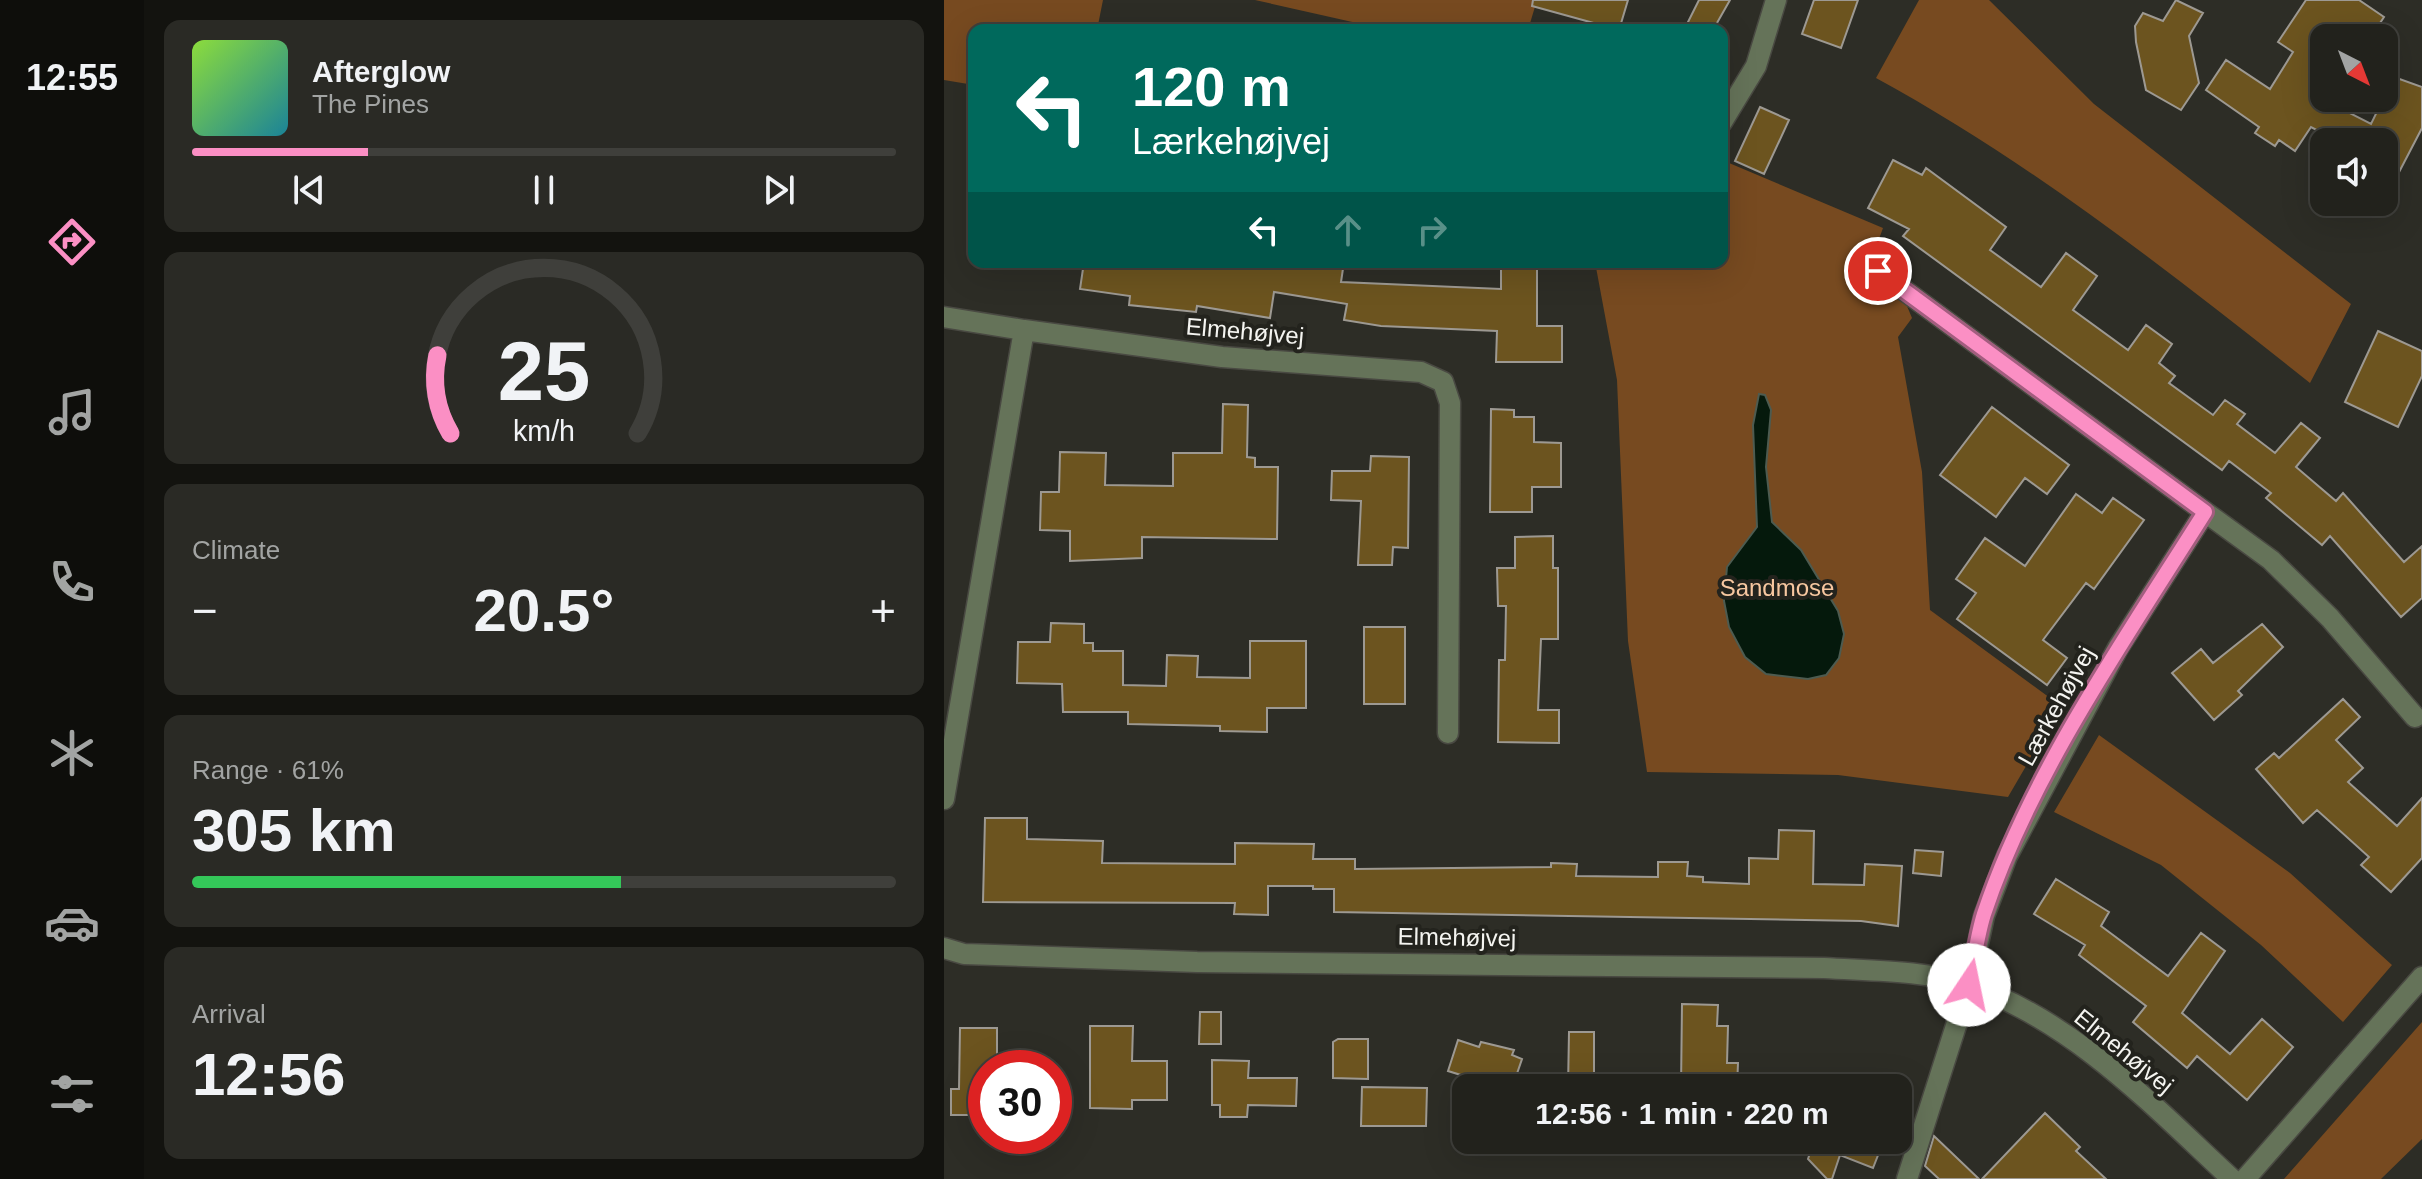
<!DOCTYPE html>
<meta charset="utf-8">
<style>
body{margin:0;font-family:Helvetica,sans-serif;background:#2a2a25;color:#f1f3f6;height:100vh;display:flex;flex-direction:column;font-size:30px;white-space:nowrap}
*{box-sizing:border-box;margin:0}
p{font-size:26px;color:#a2a4a3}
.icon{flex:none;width:44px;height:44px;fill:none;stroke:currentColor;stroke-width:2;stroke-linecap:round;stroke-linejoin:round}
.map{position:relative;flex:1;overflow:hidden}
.sheet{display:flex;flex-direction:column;gap:20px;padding:20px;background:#13130f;width:800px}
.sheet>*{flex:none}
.hud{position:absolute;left:24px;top:24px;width:760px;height:244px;border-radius:16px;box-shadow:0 8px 32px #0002,0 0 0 2px #3f3f3b;background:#00695c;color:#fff;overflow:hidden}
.needle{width:52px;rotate:138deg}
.fabs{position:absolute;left:1366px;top:24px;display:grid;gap:16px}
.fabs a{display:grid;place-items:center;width:88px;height:88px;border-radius:16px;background:#22221c;box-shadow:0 8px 32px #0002,0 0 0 2px #3f3f3b;font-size:40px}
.speed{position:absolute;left:24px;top:1050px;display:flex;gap:16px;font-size:40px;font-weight:700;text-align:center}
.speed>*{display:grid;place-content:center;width:104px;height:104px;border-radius:50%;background:#22221c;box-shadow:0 8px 32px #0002,0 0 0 2px #3f3f3b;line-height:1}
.speed .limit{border:12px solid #d22;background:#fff;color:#111}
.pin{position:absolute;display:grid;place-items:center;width:68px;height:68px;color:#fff;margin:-34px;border:4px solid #fff;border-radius:50%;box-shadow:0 2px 8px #0007}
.me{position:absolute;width:88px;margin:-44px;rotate:11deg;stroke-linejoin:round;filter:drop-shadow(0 0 6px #0008)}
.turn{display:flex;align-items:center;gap:28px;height:168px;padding:0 32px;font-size:36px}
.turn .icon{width:104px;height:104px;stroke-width:2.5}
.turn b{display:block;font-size:56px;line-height:68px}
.lanes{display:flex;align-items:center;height:76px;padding:0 32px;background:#0003;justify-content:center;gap:40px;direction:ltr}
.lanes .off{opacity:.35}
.big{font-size:60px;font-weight:800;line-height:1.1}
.sheet .widget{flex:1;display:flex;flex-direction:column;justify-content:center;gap:12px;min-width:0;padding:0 28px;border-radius:16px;background:#2a2a25}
.sheet .dial{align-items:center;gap:0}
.dial svg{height:208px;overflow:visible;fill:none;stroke:#3f3f3b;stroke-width:7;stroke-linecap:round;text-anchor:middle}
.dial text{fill:#f1f3f6;stroke:none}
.song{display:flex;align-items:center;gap:24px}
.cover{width:96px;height:96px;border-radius:12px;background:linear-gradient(135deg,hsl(90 70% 55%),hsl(190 70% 35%))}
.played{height:8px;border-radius:4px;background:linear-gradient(90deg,#fb8fc4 25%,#3f3f3b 25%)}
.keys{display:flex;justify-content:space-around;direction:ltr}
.heat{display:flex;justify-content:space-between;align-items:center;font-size:44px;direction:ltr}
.charge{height:12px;border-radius:6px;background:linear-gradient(90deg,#34c759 61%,#3f3f3b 0)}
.trip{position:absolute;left:508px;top:1074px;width:460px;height:80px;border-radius:16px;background:#22221c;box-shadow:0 8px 32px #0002,0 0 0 2px #3f3f3b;font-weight:800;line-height:80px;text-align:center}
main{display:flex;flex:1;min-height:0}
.tab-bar{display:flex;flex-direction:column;width:144px;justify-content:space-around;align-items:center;background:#0e0e0b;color:#a2a4a3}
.tab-bar .icon{width:56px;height:56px}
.tab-bar .active{color:#fb8fc4}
.tab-bar b{font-size:36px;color:#f1f3f6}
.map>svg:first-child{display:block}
.green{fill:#774a20}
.water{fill:#05190c;stroke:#4d5b50;stroke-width:2}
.building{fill:#6c541f;stroke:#9d9992;stroke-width:2}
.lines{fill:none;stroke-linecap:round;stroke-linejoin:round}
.street-casing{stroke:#494942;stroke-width:23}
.street{stroke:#657359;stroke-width:20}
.route-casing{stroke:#a35d7f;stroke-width:20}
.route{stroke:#fb8fc4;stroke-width:14}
.labels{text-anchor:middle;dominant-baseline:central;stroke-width:8;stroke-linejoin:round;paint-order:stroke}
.street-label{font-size:24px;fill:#f4f4f0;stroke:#23231d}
.park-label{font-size:24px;fill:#f7c7a0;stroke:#23231d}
</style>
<main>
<nav class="tab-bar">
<b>12:55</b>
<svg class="icon active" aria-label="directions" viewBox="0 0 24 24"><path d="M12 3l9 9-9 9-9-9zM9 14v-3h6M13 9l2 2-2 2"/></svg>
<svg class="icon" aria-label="music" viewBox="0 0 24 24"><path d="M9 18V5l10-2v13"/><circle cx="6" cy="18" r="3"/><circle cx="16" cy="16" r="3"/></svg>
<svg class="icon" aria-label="phone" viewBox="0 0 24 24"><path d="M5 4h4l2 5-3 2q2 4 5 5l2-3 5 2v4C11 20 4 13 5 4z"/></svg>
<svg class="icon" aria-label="climate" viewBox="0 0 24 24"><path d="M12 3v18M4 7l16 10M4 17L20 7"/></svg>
<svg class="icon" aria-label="car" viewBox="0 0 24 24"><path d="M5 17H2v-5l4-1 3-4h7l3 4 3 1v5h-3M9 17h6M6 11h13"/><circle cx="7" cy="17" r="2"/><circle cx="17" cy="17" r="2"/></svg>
<svg class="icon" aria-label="filters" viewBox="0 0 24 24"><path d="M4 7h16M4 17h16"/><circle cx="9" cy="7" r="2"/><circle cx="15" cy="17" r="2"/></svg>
</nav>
<section class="sheet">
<div class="widget">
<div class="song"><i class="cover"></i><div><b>Afterglow</b><p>The Pines</p></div></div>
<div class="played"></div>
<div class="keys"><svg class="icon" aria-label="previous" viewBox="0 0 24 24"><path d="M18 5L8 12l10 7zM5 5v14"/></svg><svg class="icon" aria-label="pause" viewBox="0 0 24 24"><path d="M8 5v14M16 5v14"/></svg><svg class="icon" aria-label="next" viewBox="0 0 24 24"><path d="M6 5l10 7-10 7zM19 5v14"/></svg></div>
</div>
<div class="widget dial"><svg viewBox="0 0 100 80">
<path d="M14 69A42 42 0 1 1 86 69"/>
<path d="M14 69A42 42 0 0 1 9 39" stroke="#fb8fc4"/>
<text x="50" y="56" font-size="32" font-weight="700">25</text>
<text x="50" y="72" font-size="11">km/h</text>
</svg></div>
<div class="widget"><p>Climate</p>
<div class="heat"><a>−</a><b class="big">20.5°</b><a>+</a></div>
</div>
<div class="widget"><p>Range · 61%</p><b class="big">305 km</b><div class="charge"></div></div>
<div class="widget"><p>Arrival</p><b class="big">12:56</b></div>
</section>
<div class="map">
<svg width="1478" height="1179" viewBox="0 0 1478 1179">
<rect width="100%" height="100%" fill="#2d2d26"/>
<path class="green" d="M0 0H159L153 30H30V85L0 80Z
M311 0H593L584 30H444Z
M975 0H1045L1150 104 1407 304 1366 383C1227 273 1088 163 932 78Z
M778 160 939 228 935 239 968 318 954 337 978 472 986 610 1117 706 1064 797 894 775 703 772 684 641 673 380 651 262H778Z
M1155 735 1346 873 1448 965 1399 1022 1317 945 1217 865 1110 812Z
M1478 1022V1139L1437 1179H1340Z"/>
<path class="water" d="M815 394 821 395 827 410 822 467 828 522 857 550 894 611 900 634 895 658 882 675 864 679 822 674 801 657 785 627 780 601 783 567 813 527 809 425Z"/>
<path class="building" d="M589 0H684L675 30 588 6Z
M755 0H786L769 30H740Z
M870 0H914L897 48 858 34Z
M1232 0 1259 13 1245 36 1255 83 1237 110 1202 90 1192 42 1191 26 1199 13 1219 21Z
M1362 0H1415L1440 17 1426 38H1380V100L1427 124 1450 77 1478 87V128L1440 201V142H1396L1367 127 1351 151 1335 140 1331 146 1311 133 1315 127 1262 90 1282 60 1326 89 1349 52 1334 42Z
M816 107 845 120 820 174 791 161Z
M949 160 978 175 982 168 1062 227 1046 250 1097 287 1122 253 1153 276 1129 310 1184 350 1202 325 1228 344 1215 363 1231 376 1225 383 1269 415 1281 400 1301 414 1293 424 1331 453 1357 423 1376 438 1352 467 1392 501 1399 493 1460 562 1478 546V598L1457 617 1386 536 1378 545 1322 498 1327 493 1285 461 1278 470 959 236 965 229 924 208Z
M140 262 253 265 254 262H400L397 282 557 289V262H593V326H618V362H552L553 331 437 326 400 320 403 304 330 292 326 318 253 306 252 312 185 305 186 296 136 289Z
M1434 331 1478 351V376L1454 427 1401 402Z
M279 404 304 405 303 457 311 458V467H334L333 539 198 537V558L126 561V531L96 530 97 492H115L116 452 162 453 161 485 229 486V453H278Z
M1048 407 1125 465 1103 494 1081 478 1052 517 996 475Z
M547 409 570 410V417H590V442L617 443V487H588V512H546Z
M427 456 465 457 464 548 449 547 448 565H414L417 501 387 500 388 471H426Z
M1132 494 1158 513 1169 498 1200 520 1150 589 1142 583 1099 640 1123 658 1103 685 1013 619 1032 593 1012 579 1041 538 1081 566Z
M609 536V568H614V639H597L594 710H615V743L554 742 555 660H561L562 606H554L553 568H571V537Z
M107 623 140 624V643H149V651H179V685L222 686 223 655 254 656 253 677 306 678V641H362V708H323V732L276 731V726L184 724V712H119L118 684 73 683 74 642H106Z
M1318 624 1339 647 1294 691 1298 695 1270 720 1228 673 1257 649 1269 663Z
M420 627H461V704H420Z
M1399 699 1416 717 1392 740 1419 768 1404 782 1453 826 1478 798V858L1447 892 1417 865 1425 857 1373 810 1359 823 1312 769 1330 753 1335 758Z
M41 818H83V839L159 841 158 863 291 864V843L370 844 369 859H411V869L607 867V863L633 864 632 876 714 877V862H744L743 876 759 877V882L805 884V858L834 859 835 830 870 831 869 884 920 885 921 864 958 866 954 926 917 921 390 912V889H369V886H324V915L290 914 291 903 39 902Z
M971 850 999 852 997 876 969 873Z
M1112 879 1165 912 1157 926 1224 976 1257 933 1281 951 1238 1013 1286 1054 1318 1019 1349 1047 1303 1100 1253 1056 1243 1068 1189 1022 1202 1006 1135 955 1141 945 1090 914Z
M738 1004 774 1005 773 1026H784L783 1063H794L793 1088H737Z
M256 1012H277V1044H255Z
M146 1026H189L188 1061H223V1100H188V1109L146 1108Z
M16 1028H53V1068H42V1115H7V1089H15Z
M625 1032H650V1088H624Z
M394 1039H424V1079L389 1078V1042Z
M514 1040 535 1047 537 1042 570 1050 568 1055 578 1059 568 1088H530L533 1080 504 1071Z
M268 1060 305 1061 304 1078H353L352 1106 304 1105 303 1117H276V1105H268Z
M418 1087 483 1088 482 1126H417Z
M1101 1113 1136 1147 1132 1151 1162 1179H1038Z
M990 1136 1035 1179H995L981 1166Z
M862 1140H940L929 1168 896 1155 888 1179H883L864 1159 869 1144Z"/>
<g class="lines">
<g class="street-casing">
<path id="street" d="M778 122 812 66 832 0
M934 271 1261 512 1174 648 1063 856 1040 916 1025 985 963 1179
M0 317 80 330
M1261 512 1327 560 1386 618 1471 717
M0 799 80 330 278 357 477 372 499 382 506 403 504 733
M0 948 20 954 253 962 880 968C928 971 979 970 1025 985 1130 1021 1209 1106 1288 1179
M1301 1179 1478 977"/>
</g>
<use href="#street" class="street"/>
</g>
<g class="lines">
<g class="route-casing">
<path id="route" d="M934 271 1261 512C1183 636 1086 775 1040 914 1033 936 1030 962 1025 985"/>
</g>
<use href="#route" class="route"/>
</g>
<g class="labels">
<g class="street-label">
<text transform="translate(301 331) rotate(5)">Elmehøjvej</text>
<text transform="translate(1112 706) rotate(-61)">Lærkehøjvej</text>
<text transform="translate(513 937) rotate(1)">Elmehøjvej</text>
<text transform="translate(1180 1051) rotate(39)">Elmehøjvej</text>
</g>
<g class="park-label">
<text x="833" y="587">Sandmose</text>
</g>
</g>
</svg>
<div class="fabs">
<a><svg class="needle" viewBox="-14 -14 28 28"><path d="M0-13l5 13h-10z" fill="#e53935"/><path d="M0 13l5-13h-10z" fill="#a2a4a3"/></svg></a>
<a><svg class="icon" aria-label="sound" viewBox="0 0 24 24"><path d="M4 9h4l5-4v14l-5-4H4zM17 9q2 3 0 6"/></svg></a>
</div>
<div class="speed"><div class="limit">30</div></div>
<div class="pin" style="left:934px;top:271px;background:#d93025"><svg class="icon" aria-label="arrive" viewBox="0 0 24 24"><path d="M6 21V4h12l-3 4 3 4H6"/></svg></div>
<svg class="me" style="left:1025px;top:985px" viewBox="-20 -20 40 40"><circle r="19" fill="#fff"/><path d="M0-13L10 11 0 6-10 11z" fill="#fb8fc4"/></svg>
<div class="trip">12:56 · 1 min · 220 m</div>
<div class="hud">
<div class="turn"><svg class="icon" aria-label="left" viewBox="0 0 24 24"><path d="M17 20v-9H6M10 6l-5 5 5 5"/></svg><div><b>120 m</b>Lærkehøjvej</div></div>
<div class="lanes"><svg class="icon" aria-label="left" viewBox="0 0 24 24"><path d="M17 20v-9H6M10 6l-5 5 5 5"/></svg><svg class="icon off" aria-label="ahead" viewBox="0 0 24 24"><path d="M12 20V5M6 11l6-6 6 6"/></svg><svg class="icon off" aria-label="right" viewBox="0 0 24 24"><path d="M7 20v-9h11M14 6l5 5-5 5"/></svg></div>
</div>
</div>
</main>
